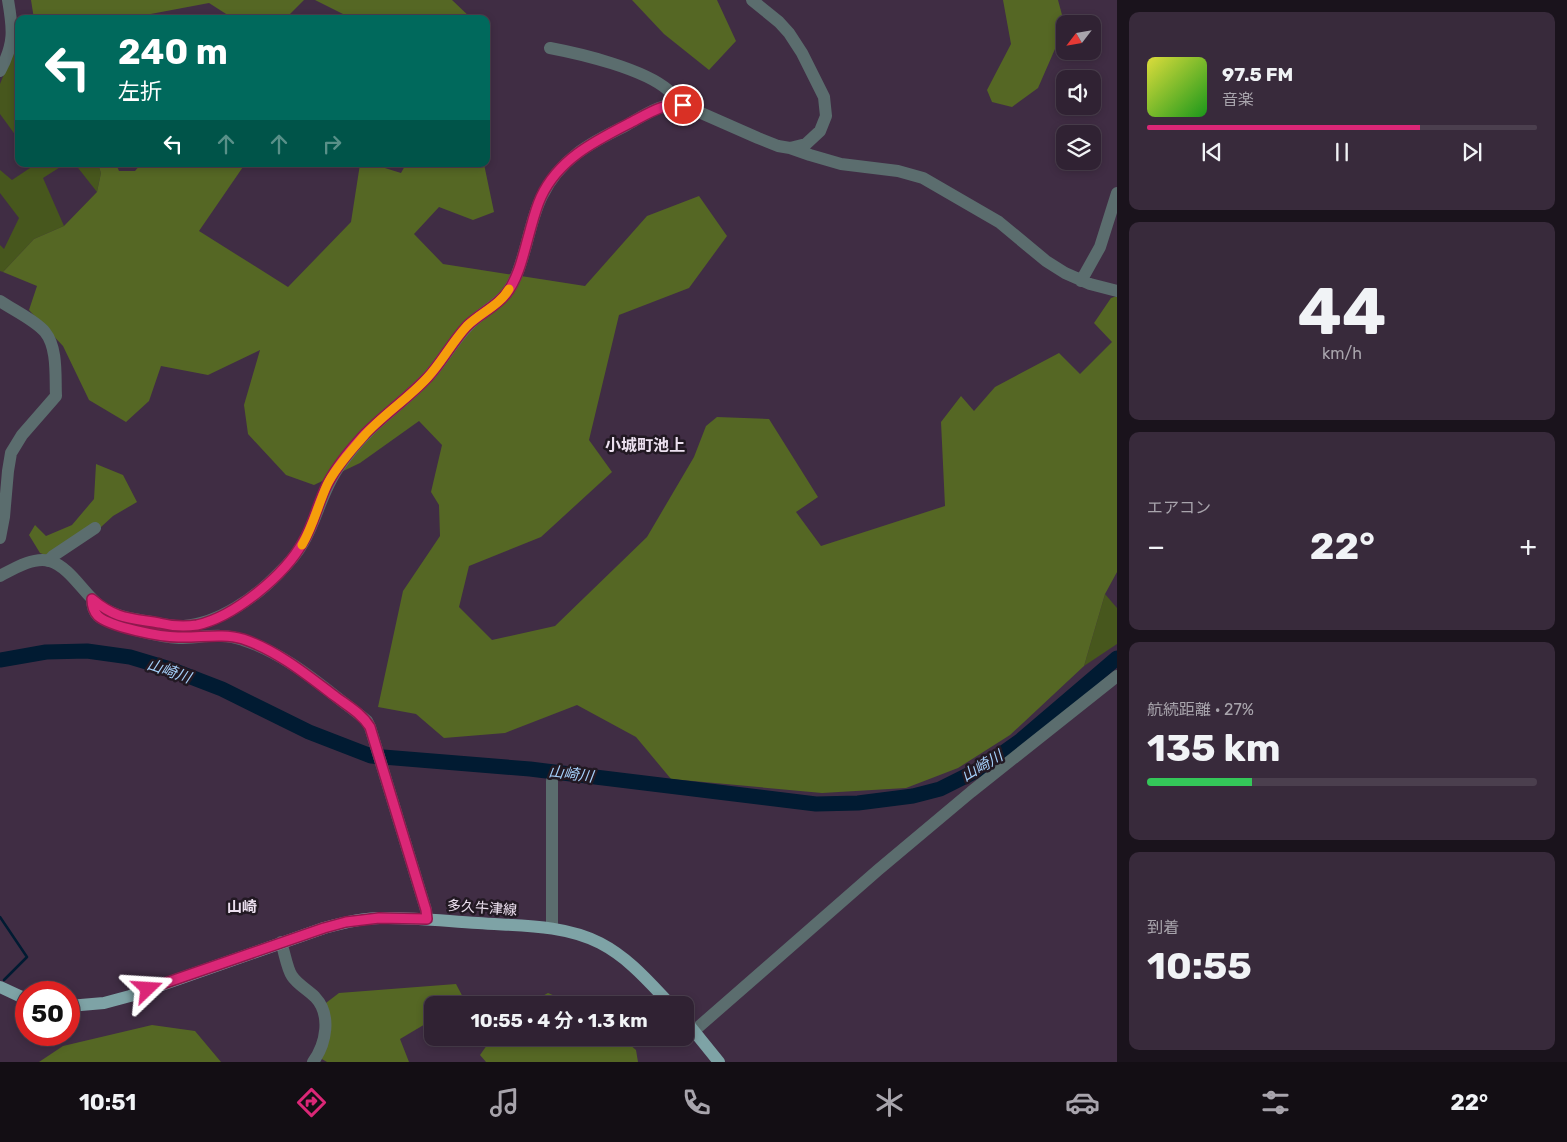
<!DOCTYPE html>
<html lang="ja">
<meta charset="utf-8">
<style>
body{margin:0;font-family:Rubik,"Noto Sans JP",sans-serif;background:#382a3b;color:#f1f3f6;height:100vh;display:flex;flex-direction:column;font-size:19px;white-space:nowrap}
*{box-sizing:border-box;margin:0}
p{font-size:16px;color:#a8a4ac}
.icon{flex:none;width:28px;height:28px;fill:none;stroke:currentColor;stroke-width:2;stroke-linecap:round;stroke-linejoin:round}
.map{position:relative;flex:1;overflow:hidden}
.side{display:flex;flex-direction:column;gap:12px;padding:12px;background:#1a131c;width:450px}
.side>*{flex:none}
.guide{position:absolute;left:15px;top:15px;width:475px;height:152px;border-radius:10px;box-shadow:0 2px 8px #0003,0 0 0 1px #4b3f4e;background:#00695c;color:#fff;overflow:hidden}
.needle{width:32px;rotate:239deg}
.buttons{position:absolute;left:1056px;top:15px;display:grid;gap:10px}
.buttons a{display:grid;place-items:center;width:45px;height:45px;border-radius:10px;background:#302233;box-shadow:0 2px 8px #0003,0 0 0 1px #4b3f4e;font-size:25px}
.speed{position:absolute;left:15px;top:981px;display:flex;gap:10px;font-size:25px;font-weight:700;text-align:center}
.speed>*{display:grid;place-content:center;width:65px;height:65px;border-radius:50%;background:#302233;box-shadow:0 2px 8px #0003,0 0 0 1px #4b3f4e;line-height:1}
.speed .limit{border:8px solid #d22;background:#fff;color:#111}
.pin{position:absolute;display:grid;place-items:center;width:42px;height:42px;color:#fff;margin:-21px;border:2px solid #fff;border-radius:50%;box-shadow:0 1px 5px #0007}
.me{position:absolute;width:55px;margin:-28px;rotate:70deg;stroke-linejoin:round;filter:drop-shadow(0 0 4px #0008)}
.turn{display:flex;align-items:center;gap:18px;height:105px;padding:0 20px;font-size:22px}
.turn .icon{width:65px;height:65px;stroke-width:2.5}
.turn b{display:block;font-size:35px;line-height:42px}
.lanes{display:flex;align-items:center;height:48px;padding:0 20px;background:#0003;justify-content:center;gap:25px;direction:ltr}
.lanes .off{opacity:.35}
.big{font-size:38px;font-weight:700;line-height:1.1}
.side .widget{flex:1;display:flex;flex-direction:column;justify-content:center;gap:8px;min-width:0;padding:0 18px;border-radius:10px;background:#382a3b}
.side .dial{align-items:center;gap:0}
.dial b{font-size:65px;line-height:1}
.song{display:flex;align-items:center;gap:15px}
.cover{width:60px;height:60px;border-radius:8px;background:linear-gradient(135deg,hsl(60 70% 55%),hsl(120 70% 35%))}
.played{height:5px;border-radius:2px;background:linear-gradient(90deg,#db2777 70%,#4b3f4e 70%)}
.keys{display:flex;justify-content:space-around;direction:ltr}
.heat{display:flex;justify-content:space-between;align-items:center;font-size:28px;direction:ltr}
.charge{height:8px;border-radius:4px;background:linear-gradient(90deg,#34c759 27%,#4b3f4e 0)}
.trip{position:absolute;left:424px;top:996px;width:270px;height:50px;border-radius:10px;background:#302233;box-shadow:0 2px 8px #0003,0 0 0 1px #4b3f4e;font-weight:700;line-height:50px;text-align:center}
.tabs{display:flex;height:80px;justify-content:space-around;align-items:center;background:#130e14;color:#a8a4ac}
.tabs .icon{width:35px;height:35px}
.tabs .on{color:#db2777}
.tabs b{font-size:22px;color:#f1f3f6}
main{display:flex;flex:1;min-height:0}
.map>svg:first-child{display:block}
.green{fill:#47571d}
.forest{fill:#556724}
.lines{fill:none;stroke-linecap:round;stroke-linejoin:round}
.stream{stroke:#011b32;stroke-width:2.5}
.river{stroke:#011b32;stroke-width:15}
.minor{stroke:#5b6d6e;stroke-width:12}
.major{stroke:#7ea3a6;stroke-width:12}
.route-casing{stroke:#8e194d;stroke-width:12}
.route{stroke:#db2777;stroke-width:9}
.slow{stroke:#f59e0b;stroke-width:9}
.labels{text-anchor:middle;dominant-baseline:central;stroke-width:5;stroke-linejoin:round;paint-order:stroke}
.street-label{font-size:14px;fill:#ece0ef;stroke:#221923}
.water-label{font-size:15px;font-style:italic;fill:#a6d1fb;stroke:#221923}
.neighbourhood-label{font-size:15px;font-weight:bold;fill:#ece0ef;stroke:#221923}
.quarter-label{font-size:16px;font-weight:bold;fill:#ece0ef;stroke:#221923}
</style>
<main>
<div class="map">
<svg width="1117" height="1062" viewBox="0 0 1117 1062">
<rect width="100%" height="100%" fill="#402d44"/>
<path class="green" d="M13 52 19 59V140L0 114V84Z
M36 164H65L43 178 64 226 34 239 3 272 0 271V245L4 249 19 218 0 193V170L12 180Z
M75 164H98L101 173 97 192Z
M1105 594 1117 608V644L1084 666Z"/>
<path class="forest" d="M31 0H304L285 19H234L209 3 140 16 139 19H34Z
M315 0H452L472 19H353Z
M632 0H717L736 41 709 70 664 34Z
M1003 0H1058L1065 26 1038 88 1012 107 992 102 987 90 1011 44Z
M98 164H116L119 171H135L141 164H245L199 231 288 287 351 222 360 164H372L401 173 406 164H484L494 212 473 220 439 207 414 234 443 264 585 286 647 216 699 196 727 236 689 288 619 315 589 440 612 472 541 537 469 566 459 607 492 640 555 626 647 537 694 457 706 426 717 417 769 419 818 497 796 512 821 546 945 506 941 422 961 396 974 411 995 387 1059 353 1080 374 1112 342 1094 323 1111 298 1117 296V572L1105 594 1084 666 1010 735 958 768 906 788 822 793 671 779 636 737 577 705 505 733 444 738 416 714 378 707 403 591 440 536 439 505 431 492 442 445 419 421 360 463 314 485 286 475 248 434 244 405 260 350 208 375 161 366 149 401 126 422 89 400 63 346 29 310 37 286 3 272 34 239 64 226 97 192 101 173Z
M96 464 123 475 137 502 113 516 89 538 57 559 40 553 29 535 35 525 46 536 72 525 94 499Z
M456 984 465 1001 459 1005H432V1020L400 1039 409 1062H327L313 1054 321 1030 318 1009 339 993Z
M548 993 576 1005H526Z
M152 1025 195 1031 221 1062H39L63 1046Z
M492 1038H622L636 1050 638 1062H486L480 1055Z"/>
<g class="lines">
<path class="stream" d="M0 917 27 957 4 980"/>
<path class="river" d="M0 660 46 652 87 651 130 657 170 669 222 689 309 732 371 756 530 769 816 804 858 803 913 796 940 789 980 769 1021 740 1117 658"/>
<path class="minor" d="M752 0 779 22 789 33 802 53 824 97 826 116 820 131 806 144 790 148
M550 48C582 54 644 69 668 90 672 94 673 99 675 104
M0 71C15 43 13 29 8 0
M1081 281 1100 247 1117 193
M0 301C13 310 35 320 45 332 58 348 55 377 56 396L22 435 11 453 8 471 4 517 0 538
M48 561 53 556 95 528
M0 576C13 569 34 556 50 561 71 568 83 593 100 606 114 616 129 618 146 621 158 623 171 627 184 626 218 624 256 597 279 573 288 564 297 554 303 543 317 519 322 491 338 468 346 457 355 445 365 435 384 415 407 399 426 379 442 363 452 342 468 326 479 314 494 307 505 295 517 281 522 259 527 242 531 226 535 210 542 196 560 159 590 143 625 126 642 117 663 101 683 105L758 138 778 146 790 148 810 155 841 164 898 171 923 178 999 222 1046 261 1065 273 1090 284 1117 291
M92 599C92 605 93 611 98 616 110 626 162 637 179 638 200 638 222 632 243 640 277 651 306 673 334 695 345 704 357 712 367 721L370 727 426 910 427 919
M552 928V781
M281 942C284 950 287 969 292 976 297 984 308 990 315 997 332 1015 326 1044 313 1062
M695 1030 878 870 971 792 1117 676"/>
<path class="major" d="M0 987 26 999
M69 1006 104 1003 130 996 324 928C342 923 361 918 380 918 412 917 445 921 478 923 518 926 563 924 600 943 629 958 649 982 671 1005
M685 1020 719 1062"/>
</g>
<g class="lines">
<g class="route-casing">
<path id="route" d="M148 989 324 928 346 922 379 918 427 919 426 910 370 727C362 714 348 706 336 697 307 675 278 651 243 639 222 633 199 638 178 637 161 637 110 627 98 616 93 611 92 605 92 599 116 619 129 618 159 623 171 626 184 627 197 625 234 617 285 575 303 542 314 524 318 502 328 483 337 466 351 449 364 435 384 415 408 398 428 377 442 362 452 342 467 326 479 314 496 307 506 294 518 279 523 256 528 238 532 224 535 210 541 197 558 160 593 142 628 124 644 116 664 102 683 105"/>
</g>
<use href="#route" class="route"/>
<path class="slow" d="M302 545C313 526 318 505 327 485 335 468 351 451 363 437 382 415 408 399 427 378 442 362 452 342 467 326 480 313 500 305 509 289"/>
</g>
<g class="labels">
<g class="street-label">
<text transform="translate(482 908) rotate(4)">多久牛津線</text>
</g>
<g class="water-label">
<text transform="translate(169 671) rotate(19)">山崎川</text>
<text transform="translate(982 766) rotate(-31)">山崎川</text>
<text transform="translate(571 774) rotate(7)">山崎川</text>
</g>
<g class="neighbourhood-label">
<text x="242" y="907">山崎</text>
</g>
<g class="quarter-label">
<text x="645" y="445">小城町池上</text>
</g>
</g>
</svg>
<div class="buttons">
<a><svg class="needle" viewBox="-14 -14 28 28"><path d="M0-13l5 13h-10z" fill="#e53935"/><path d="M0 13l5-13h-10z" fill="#a8a4ac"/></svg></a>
<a><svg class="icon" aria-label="sound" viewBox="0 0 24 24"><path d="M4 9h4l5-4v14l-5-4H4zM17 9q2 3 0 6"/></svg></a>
<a><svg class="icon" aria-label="layers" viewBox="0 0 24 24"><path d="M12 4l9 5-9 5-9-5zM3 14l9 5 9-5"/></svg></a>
</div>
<div class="speed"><div class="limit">50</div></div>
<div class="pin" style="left:683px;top:105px;background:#d93025"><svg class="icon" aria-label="arrive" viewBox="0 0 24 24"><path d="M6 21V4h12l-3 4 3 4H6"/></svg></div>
<svg class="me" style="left:148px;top:989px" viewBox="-20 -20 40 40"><path d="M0-17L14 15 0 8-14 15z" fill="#db2777" stroke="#fff" stroke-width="4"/></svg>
<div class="trip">10:55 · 4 分 · 1.3 km</div>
<div class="guide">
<div class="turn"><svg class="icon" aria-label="left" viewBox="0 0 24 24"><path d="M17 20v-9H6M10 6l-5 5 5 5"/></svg><div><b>240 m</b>左折</div></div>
<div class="lanes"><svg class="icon" aria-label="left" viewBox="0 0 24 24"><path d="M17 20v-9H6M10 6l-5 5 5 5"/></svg><svg class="icon off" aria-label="ahead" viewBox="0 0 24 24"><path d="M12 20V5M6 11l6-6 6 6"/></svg><svg class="icon off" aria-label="ahead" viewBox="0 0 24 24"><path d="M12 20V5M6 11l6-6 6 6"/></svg><svg class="icon off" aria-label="right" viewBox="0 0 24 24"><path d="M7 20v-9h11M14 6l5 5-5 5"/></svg></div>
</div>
</div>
<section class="side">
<div class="widget">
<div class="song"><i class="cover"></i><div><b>97.5 FM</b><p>音楽</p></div></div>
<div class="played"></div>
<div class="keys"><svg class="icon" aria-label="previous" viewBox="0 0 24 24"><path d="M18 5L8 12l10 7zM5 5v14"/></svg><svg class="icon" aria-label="pause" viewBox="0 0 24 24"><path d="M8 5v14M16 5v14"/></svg><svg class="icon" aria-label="next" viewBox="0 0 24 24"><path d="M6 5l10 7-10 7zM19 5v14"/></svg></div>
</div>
<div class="widget dial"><b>44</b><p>km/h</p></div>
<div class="widget"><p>エアコン</p>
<div class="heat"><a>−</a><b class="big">22°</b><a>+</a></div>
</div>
<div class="widget"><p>航続距離 · 27%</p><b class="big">135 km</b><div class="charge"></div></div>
<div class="widget"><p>到着</p><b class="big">10:55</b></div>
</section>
</main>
<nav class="tabs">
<b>10:51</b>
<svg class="icon on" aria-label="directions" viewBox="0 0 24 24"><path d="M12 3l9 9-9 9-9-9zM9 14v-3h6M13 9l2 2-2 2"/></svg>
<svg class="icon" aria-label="music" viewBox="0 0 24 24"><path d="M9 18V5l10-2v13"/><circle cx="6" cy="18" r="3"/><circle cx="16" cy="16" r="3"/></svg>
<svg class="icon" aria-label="phone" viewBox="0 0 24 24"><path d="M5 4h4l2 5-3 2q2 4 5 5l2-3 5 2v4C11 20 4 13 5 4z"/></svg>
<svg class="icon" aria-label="climate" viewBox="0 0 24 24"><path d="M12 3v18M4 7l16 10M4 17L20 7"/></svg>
<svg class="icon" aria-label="car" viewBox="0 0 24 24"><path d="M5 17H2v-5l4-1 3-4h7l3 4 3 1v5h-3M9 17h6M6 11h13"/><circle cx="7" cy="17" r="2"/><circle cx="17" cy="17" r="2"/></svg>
<svg class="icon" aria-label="filters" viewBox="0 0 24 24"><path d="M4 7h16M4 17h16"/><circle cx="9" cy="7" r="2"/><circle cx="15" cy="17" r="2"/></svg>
<b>22°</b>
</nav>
